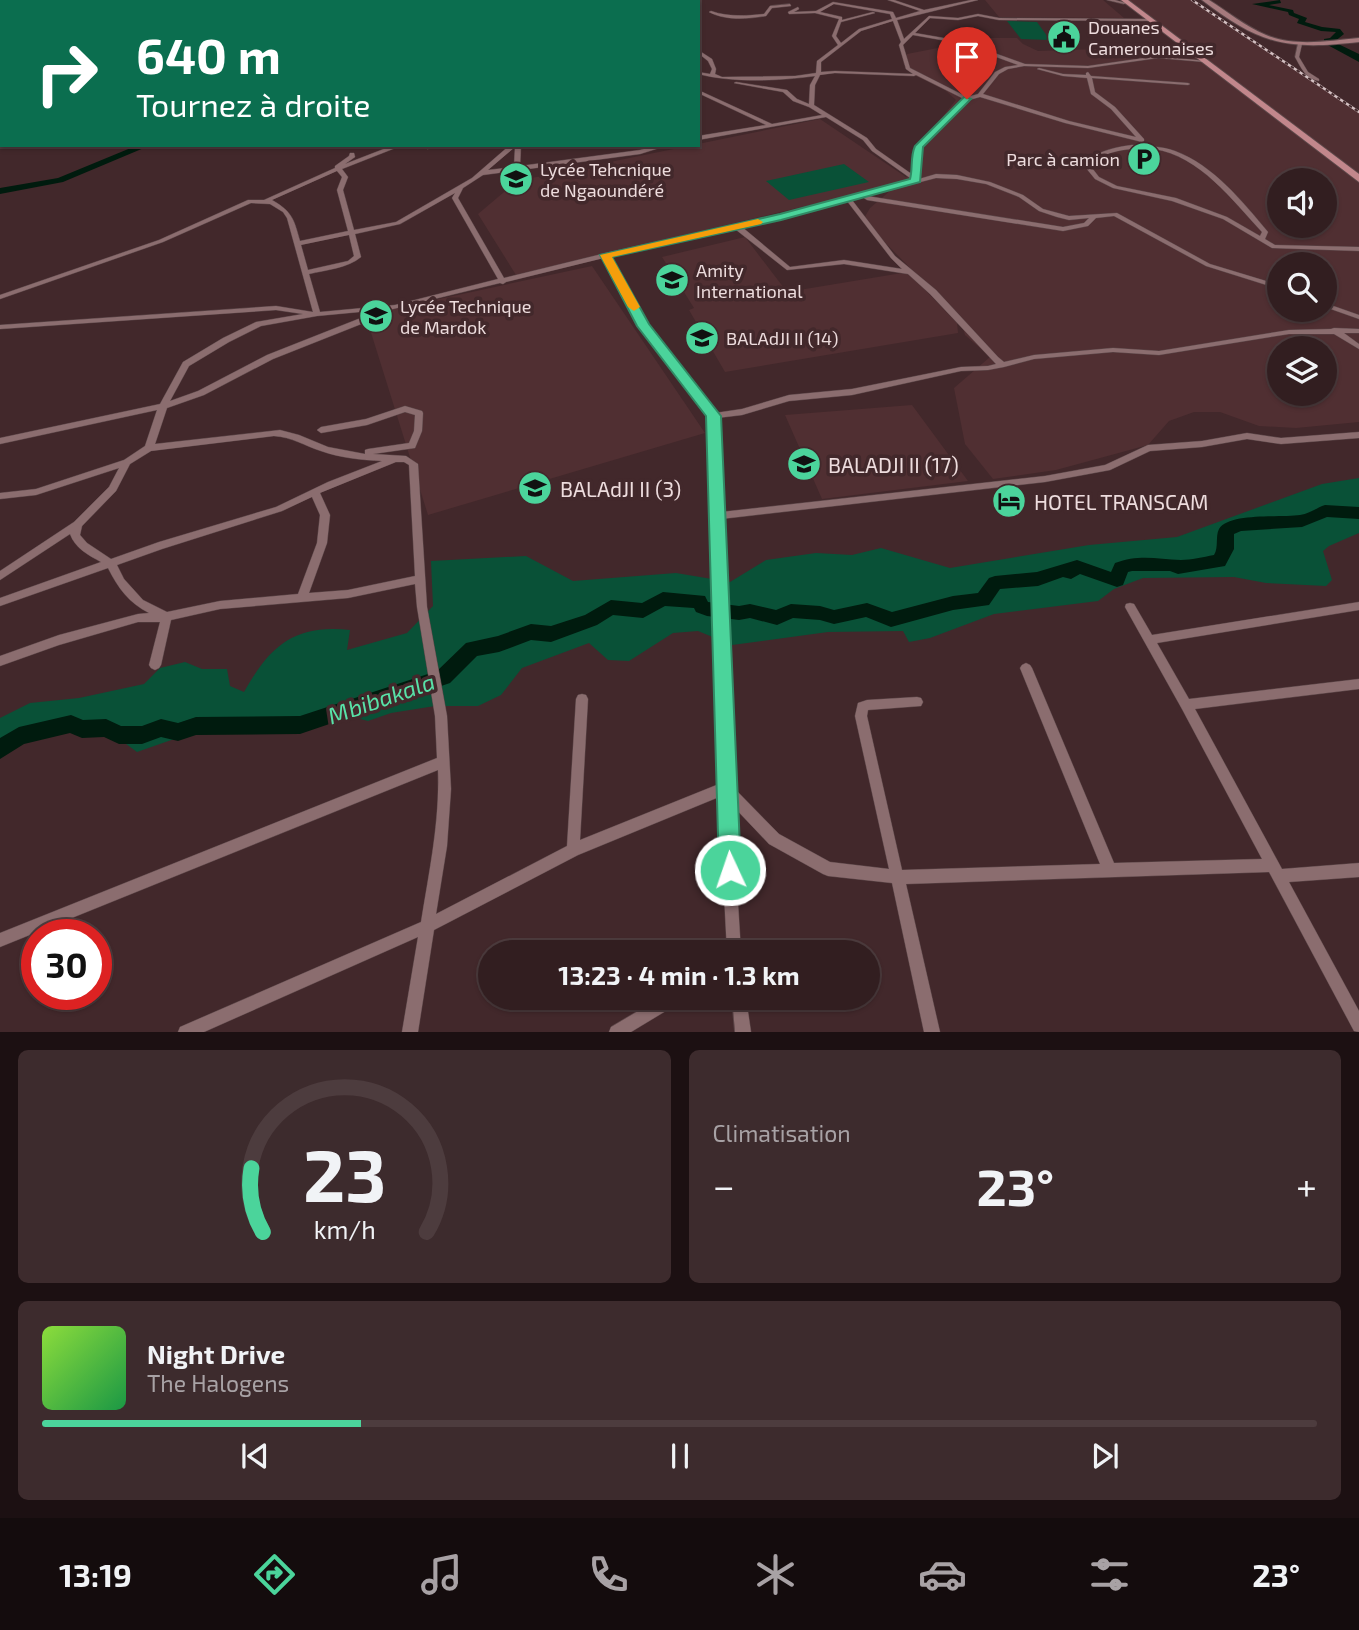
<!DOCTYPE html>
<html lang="fr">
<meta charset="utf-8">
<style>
body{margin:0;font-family:"Exo 2",sans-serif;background:#3d2b2d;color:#f1f3f6;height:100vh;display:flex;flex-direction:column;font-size:26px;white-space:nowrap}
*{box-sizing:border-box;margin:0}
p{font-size:23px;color:#a8a2a5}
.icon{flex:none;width:38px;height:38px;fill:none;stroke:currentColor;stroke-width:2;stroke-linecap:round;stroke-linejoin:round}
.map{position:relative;height:1032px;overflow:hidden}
.drawer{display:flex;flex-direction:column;gap:18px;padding:18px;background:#1c1012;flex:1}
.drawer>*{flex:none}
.top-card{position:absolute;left:0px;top:0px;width:700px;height:147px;box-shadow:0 2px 5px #0004,0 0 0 2px #4d3c3e;background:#0b6e4f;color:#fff;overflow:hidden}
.tools{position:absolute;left:1267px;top:168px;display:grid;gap:14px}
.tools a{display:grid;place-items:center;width:70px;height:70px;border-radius:50%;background:#321e20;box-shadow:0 2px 5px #0004,0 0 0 2px #4d3c3e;font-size:35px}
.speed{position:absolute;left:21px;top:919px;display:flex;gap:14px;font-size:35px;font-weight:700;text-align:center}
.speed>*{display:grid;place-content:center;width:91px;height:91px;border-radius:50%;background:#321e20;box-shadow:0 2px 5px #0004,0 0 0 2px #4d3c3e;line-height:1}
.speed .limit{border:10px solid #d22;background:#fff;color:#111}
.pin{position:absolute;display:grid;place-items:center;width:60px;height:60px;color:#fff;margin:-72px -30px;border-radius:50% 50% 50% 0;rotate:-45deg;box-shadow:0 0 7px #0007}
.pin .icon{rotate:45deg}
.me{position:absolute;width:77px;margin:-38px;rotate:357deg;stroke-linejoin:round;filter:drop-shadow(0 0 5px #0008)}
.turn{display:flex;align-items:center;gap:24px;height:147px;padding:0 21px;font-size:32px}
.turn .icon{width:91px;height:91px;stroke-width:2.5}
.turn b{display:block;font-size:49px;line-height:60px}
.big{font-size:52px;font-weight:700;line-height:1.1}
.drawer .widget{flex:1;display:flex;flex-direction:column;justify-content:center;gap:10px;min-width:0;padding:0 24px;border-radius:10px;background:#3d2b2d}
.drawer .dial{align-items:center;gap:0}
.dial svg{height:182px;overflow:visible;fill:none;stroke:#4d3c3e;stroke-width:7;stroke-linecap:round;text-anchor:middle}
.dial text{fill:#f1f3f6;stroke:none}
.song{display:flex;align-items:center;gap:21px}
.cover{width:84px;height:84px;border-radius:10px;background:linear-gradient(135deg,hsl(90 70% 55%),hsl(140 70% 35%))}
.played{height:7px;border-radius:4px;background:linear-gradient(90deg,#4bd49b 25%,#4d3c3e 25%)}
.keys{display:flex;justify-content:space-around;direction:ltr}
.heat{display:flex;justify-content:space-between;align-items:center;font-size:38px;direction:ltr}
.drawer .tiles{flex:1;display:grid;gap:18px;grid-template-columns:1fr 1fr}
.widget:last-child{grid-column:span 2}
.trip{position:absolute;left:478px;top:940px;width:402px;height:70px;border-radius:35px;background:#321e20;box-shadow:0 2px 5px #0004,0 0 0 2px #4d3c3e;font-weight:700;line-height:70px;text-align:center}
.tab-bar{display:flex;height:112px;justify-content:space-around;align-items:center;background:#140c0d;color:#a8a2a5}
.tab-bar .icon{width:49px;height:49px}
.tab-bar .selected{color:#4bd49b}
.tab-bar b{font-size:32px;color:#f1f3f6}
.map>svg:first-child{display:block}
.built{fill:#502f32;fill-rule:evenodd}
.green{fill:#095137}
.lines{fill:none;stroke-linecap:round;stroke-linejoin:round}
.river{fill:#001b0e;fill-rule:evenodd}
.street-casing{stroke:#5b4648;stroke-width:1}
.secondary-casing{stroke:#5b4648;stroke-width:2}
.primary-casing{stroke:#5b4648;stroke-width:2}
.highway-casing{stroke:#5b4648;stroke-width:1}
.street{fill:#8b6d6f;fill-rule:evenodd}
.secondary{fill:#a67a7d;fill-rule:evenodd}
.primary{fill:#c2878c;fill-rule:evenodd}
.highway{fill:#e6989f;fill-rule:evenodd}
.rail-casing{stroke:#d2bfc1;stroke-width:2.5}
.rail{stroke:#42282b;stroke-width:2;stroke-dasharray:3.5;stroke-linecap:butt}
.route{fill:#4bd49b;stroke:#318a65;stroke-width:2}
.slow{fill:#f59e0b}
.labels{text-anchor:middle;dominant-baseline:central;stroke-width:7;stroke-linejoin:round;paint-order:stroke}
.far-poi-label{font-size:18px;fill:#eddcdd;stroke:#42282b;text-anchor:start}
.poi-label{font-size:21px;fill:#eddcdd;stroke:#42282b;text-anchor:start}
.water-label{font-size:23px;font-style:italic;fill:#58e2a8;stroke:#42282b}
</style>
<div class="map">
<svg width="1359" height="1032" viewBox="0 0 1359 1032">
<rect width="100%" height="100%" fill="#42282b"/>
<path class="built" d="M985 0H1103L1124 18 999 17Z
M1128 0H1192L1359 112V422L1296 428 1259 426 1220 412H1194L1169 421 1148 445 1056 470 993 479 965 444 954 388 990 357 965 335 960 319 863 220 870 208 898 184 516 275 478 214 517 181 820 119 906 177 913 170 923 141 956 100 945 90 914 75 903 63 907 54 989 38H1017L1023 44 1038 51 1188 46ZM1279 180H1325V226H1279ZM1279 264H1325V310H1279ZM1279 348H1325V394H1279Z
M745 237 787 292 908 272 957 323 958 333 725 372 689 310 694 308 662 257Z
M592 266 705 433 428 515 368 323 388 310Z
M912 405 968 481 822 499 785 415Z"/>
<path class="green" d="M1007 21 1037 22 1050 40 1021 39Z
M844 164 869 182 789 200 766 181Z
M1359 478V533L1329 546 1323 551 1332 580 1326 586 1266 583 1234 577 1143 578 1114 589 1098 601 994 614 930 638 909 642 903 631 828 632 732 645 698 631 673 633 629 661 608 660 589 643 522 668 501 695 478 706H435L391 713 368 721 337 713 297 731H197L137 752 107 730 55 720 0 751V718L30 703 79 698 144 684 160 668 185 662 202 669H227L230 686 244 692C270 646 294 624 350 630L347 650 407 633 433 606 431 561 526 556 573 581 676 573 730 582 766 560 816 553 852 555 881 548 950 568 1089 545 1177 537 1322 484Z"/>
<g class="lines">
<path class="river" d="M427 0H434L436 2H428Z
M1280 0 1281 3 1269 5 1293 10 1294 13 1307 18 1305 22 1322 27 1340 29 1344 34 1334 42 1359 54V62L1324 43V39L1330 38 1336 32 1321 31 1297 23 1299 19 1289 15 1288 12 1252 4Z
M138 145H151L63 182 0 194V188L58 178Z
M1325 505 1359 507V519L1327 517 1302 527 1241 531 1234 534V549L1225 566 1219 567 1178 574 1170 571H1132L1128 572 1123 585 1117 587 1080 574 1071 579 1063 577 1038 586 1000 589 989 605 953 610 891 627 866 617 834 624 820 620 793 618 777 625 750 618 739 620 707 616 696 612 694 608 665 606 643 618 613 615 597 625 551 642 531 640 499 652 477 656 450 683 300 734 196 735 178 741 161 737 142 744H119L104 737 82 738 70 733 24 744 0 759V738L19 727 71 715 83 720 106 719 121 726H142L161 719 178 723 196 717 300 716 437 671 466 643 498 636 531 624 551 626 585 615 611 600 642 603 663 592 705 596 708 602 739 606 750 604 776 610 791 604 820 606 834 610 867 603 892 612 953 596 978 593 989 578 995 576 1037 572 1077 560 1111 572 1115 563C1139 554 1157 559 1181 560 1191 560 1203 557 1214 555 1219 547 1215 537 1219 529 1229 512 1282 518 1300 515 1309 514 1316 508 1325 505Z"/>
<g class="street-casing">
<path id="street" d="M609 0H613V2H609Z
M888 0H894L924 10 971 0H978L897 20 904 39 929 16 958 18 978 14 999 18 1151 19 1150 21 999 20 978 16 958 20 930 18 915 33 961 41 1025 64 1088 66 1158 56 1206 61 1204 62 1158 58 1088 68 1024 66 1008 69 999 74 983 94 1069 121 1136 137 1111 109 1091 94 1087 78 1063 76 1037 69 1039 68 1063 74 1086 75V73L1088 72 1091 76 1188 83 1190 84 1188 85 1092 78 1095 92 1115 107 1144 139V141L1142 142 1065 123 980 97 969 100 922 147 919 154 921 173 917 178 919 179 936 174 957 175 990 182 1023 195 1043 209 1069 216 1117 213 1210 264 1279 285V289L1206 266 1114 216 1096 218 1088 226 1063 231 867 200 864 198 867 196 1063 227 1084 223 1089 218 1069 220 1057 217 1039 211 1019 197 986 184 957 179 936 178 852 200 895 256 936 290 998 357 1004 362 1034 355 1113 348 1159 351 1289 330 1331 329 1334 328 1359 329V333H1344L1359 344V349L1334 334H1289L1159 355 1113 352 1034 359 1004 367 988 370 961 371 852 395 789 401 742 415 717 418 721 512 1045 476 1105 465 1148 445 1202 441 1247 433 1281 438 1359 432V438L1281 444 1247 439 1202 447 1150 451 1110 470 1045 482 721 519 731 785 779 834 830 862 889 869 855 716 858 703 867 700 917 697 921 698 923 702 921 706 868 710 867 716 902 870 1100 864 1020 668 1022 665 1026 663 1030 665 1032 668 1114 863 1262 859 1182 709 1125 607 1126 604 1130 603 1134 604 1152 635 1359 602V610L1157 643 1189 699 1359 679V689L1195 709 1282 869 1359 863V877L1289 882 1359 1011V1032L1354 1031 1269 872 906 884 940 1032H924L892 883 828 876 823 874 769 844 732 805 741 952H727L719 797 578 855 434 930 418 1032H402L418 937 204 1032H178L180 1027 421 922C429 872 440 821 438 770L0 947V933L437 758 435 716 417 607 415 584 348 598 220 609 171 620 161 665 159 668 155 670 151 668 149 665 160 622H138L59 645 0 666V656L59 635 138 614 149 613C129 603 118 588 108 568L0 606V598L101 562C88 555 75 548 70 534L0 580V571L74 522 109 487 119 468 36 495 0 499V493L36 489 124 460 145 446 157 410 0 444V438L160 404 183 362 223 338 256 322 303 314 276 310 0 329V325L276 306 313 312 287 218 283 212 270 204 251 203 163 242 0 299V295L159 240 248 200H264L335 168V166L349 156 350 153H354L355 157 345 164 394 145H403L342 169 348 177 343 190 354 230 396 222 472 178 510 145H521L520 166 640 150 659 145H669L640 154 483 175 463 188 458 198 504 278 606 253 780 215 913 180 872 151 863 140 826 117 698 140V136L766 125 698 93V90L772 124 822 115 809 107 793 101 783 92 734 83 736 82 787 90 797 99 809 104 810 85 815 76C778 81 734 83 698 74V72L710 74 712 69 708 61 698 53V50L712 59 716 69 715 74 722 77 795 76 816 73 817 61 838 45 832 36 839 19 815 13 789 14 788 12 798 7 799 9 794 12 816 11 833 2 893 12 896 18 920 11ZM834 4 890 14 892 19 859 29 841 43 836 36 841 22 875 13 873 12 842 20V17L820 12ZM893 21 901 42 899 45 906 69 913 74 835 71 821 72V62L861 31ZM913 35 958 43 1018 65 1005 67 995 72 978 94 967 97 910 68 903 45ZM835 73 914 76 916 75 964 99 916 146 913 154 915 173 913 175 876 149 867 138 814 105 815 85 820 75ZM515 147 514 167 488 170ZM337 171 342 177 337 190 348 231 300 241C294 220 293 212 272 200ZM455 193 452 198 498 279 395 305 320 312 309 274C326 270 348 268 361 257L355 234 400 224ZM847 201 891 258 902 269 844 260 790 267 742 227ZM735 229 787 270 844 264 908 274 930 294 996 364 988 366 961 367 852 389 789 395 742 409 715 413 647 324 610 256ZM349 235 354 256 348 261 308 270 301 245ZM604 258 640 325 709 416 719 784 580 840 588 699 586 695 582 694 578 695 576 699 567 846 436 914 447 846 451 789 447 716 427 607 418 464 406 456 373 454 415 448 422 431 423 413 422 411 405 406 366 419 321 427 317 430 321 433 367 425 405 412 415 415 414 431 409 443 368 449 365 450V454L328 447 299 435 280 430 155 444 167 408 204 395 273 359 389 313V310L500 283 503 284 506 282ZM381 310 267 355 198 391 170 401 189 366 229 342 261 326 317 316ZM274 436C292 437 305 446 321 451 341 458 362 460 382 461L328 482 276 507 159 542 111 559 87 543 80 535 82 526 116 491 130 464 151 451ZM396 462H404L409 465 415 576 348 590 309 593 327 543 330 515 320 493ZM312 497 320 515 317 543 298 594 220 601 167 612 143 600 124 579 117 565 162 549 282 511Z
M1107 0H1115L1126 3 1124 4Z
M790 4 791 6 772 8 766 16C748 19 726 21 709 12L711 11C728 17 746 16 764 14L770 6Z
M0 35H2V37H0Z
M1298 43 1302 44 1299 57 1308 72 1319 79V81C1306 79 1301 68 1295 57Z
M0 65H2V68H0Z
M0 143H2V145H5L0 147Z
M423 145H429L431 147 428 149Z
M1132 145C1147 146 1161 146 1175 151 1213 165 1243 202 1268 232L1265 239 1275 245 1359 247V251L1272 248 1223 219 1172 201 1113 188 1095 179 1086 168 1089 159C1102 150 1116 147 1132 145ZM1132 149C1139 149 1147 148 1154 149 1200 156 1232 200 1262 232L1260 236 1227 217 1176 198 1117 186 1099 177 1092 168 1094 161C1106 153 1118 150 1132 149Z
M1325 303 1359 315V319L1325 307Z
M660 998H681L679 1003 631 1032H609L611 1027Z
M732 998H746L751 1032H735Z"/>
</g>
<g class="secondary-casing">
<path id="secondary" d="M1202 0H1209C1228 12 1245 26 1266 35 1295 47 1328 41 1359 38V42C1288 50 1260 45 1202 0Z"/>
</g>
<g class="primary-casing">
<path id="primary" d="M1121 0H1128L1359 174V182Z"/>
</g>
<g class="highway-casing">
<path id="highway" d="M0 0H12L0 3Z"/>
</g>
<use href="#street" class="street"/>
<use href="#secondary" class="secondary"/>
<use href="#primary" class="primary"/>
<use href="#highway" class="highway"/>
<g class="rail-casing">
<path id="rail" d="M1192 0 1359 112
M336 2 341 0"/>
</g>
<use href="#rail" class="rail"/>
</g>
<path class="route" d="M964 97 971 99 923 147 920 182 781 220 612 257 649 324 721 416 741 870 738 878 730 881 722 878 719 870 706 416 637 326 600 255 780 214 910 179C913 169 910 157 915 146Z"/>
<path class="slow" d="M758 219 763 222 761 224 612 257 640 307 634 311 628 307 600 255Z"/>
<defs>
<g id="civic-disc" transform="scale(1.75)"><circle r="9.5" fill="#4bd49b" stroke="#42282b"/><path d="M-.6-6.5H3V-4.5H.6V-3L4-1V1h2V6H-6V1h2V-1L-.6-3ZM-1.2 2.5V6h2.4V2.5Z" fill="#111"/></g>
<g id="parking-disc" transform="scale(1.75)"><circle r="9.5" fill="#4bd49b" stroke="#42282b"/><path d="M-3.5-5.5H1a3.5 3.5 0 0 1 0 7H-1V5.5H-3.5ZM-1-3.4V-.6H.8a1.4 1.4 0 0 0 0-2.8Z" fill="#111"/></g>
<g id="school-disc" transform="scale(1.75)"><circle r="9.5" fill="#4bd49b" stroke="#42282b"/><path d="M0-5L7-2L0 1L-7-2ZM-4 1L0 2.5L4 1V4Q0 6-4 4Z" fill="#111"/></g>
<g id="hotel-disc" transform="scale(1.75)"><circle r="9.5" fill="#4bd49b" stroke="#42282b"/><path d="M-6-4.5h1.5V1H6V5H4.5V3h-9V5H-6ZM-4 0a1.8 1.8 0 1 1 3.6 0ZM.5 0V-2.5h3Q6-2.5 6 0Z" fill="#111"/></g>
</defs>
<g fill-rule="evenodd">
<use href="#civic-disc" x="1064" y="37"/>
<use href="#parking-disc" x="1144" y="159"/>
<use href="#school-disc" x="516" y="179"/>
<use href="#school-disc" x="672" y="280"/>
<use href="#school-disc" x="376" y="316"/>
<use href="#school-disc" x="702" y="338"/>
<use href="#school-disc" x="804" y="464"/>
<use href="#school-disc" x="535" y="488"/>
<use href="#hotel-disc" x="1009" y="501"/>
</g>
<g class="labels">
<g class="far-poi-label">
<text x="1088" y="27">Douanes<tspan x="1088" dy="21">Camerounaises</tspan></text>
<text x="1120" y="159" text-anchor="end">Parc à camion</text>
<text x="540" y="169">Lycée Tehcnique<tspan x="540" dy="21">de Ngaoundéré</tspan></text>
<text x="696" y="270">Amity<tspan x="696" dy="21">International</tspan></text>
<text x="400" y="306">Lycée Technique<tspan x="400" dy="21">de Mardok</tspan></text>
<text x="726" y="338">BALAdJI II (14)</text>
</g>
<g class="poi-label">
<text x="828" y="464">BALADJI II (17)</text>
<text x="560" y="488">BALAdJI II (3)</text>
<text x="1034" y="501">HOTEL TRANSCAM</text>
</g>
<g class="water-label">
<text transform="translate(381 698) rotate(-19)">Mbibakala</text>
</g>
</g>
</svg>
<div class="tools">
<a><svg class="icon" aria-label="sound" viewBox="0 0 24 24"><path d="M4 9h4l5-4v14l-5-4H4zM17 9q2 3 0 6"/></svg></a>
<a><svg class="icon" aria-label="search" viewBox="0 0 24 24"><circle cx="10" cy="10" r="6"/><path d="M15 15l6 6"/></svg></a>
<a><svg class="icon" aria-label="layers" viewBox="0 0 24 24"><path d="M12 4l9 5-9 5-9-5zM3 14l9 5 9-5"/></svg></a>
</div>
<div class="speed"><div class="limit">30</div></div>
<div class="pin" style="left:967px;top:99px;background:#d93025"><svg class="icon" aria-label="arrive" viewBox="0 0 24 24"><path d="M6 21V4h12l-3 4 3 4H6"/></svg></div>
<svg class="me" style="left:730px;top:870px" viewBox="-20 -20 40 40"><circle r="17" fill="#4bd49b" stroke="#fff" stroke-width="3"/><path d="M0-11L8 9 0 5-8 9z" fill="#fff"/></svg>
<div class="trip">13:23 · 4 min · 1.3 km</div>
<div class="top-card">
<div class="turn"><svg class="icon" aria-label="right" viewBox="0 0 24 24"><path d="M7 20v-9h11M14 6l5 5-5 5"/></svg><div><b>640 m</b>Tournez à droite</div></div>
</div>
</div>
<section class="drawer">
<div class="tiles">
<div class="widget dial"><svg viewBox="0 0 100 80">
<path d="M14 69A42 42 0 1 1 86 69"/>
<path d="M14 69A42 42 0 0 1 9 41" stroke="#4bd49b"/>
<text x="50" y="56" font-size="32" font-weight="700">23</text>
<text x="50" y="72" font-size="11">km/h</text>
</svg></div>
<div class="widget"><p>Climatisation</p>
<div class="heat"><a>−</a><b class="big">23°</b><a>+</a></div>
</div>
<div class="widget">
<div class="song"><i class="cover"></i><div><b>Night Drive</b><p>The Halogens</p></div></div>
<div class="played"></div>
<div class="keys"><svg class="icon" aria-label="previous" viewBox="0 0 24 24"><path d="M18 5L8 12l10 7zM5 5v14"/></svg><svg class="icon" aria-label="pause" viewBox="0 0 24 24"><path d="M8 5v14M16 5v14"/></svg><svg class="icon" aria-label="next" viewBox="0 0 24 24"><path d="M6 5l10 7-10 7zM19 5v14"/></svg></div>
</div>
</div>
</section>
<nav class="tab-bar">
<b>13:19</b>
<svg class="icon selected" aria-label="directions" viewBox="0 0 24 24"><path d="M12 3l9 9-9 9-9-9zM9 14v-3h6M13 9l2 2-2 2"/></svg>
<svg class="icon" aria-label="music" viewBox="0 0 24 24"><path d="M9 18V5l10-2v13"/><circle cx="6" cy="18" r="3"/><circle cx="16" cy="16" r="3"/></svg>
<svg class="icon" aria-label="phone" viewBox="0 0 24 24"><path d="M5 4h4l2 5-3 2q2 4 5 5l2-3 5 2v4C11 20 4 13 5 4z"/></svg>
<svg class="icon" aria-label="climate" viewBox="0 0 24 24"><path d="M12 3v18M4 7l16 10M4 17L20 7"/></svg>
<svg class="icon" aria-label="car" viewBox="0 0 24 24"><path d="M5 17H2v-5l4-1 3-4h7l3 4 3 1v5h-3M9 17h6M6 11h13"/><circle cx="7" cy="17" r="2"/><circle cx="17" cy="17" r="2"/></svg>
<svg class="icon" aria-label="filters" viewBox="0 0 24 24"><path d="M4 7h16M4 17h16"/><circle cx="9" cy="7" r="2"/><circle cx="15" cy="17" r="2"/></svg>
<b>23°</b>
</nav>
